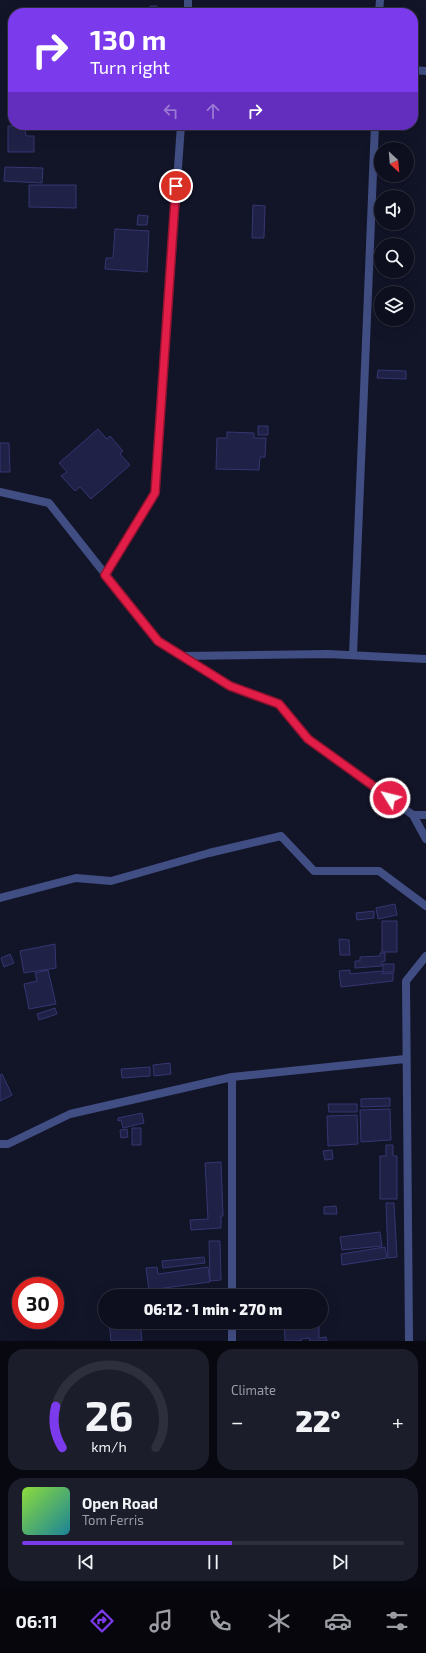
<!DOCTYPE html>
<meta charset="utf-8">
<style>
body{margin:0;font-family:"Exo 2",sans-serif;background:#1c1d2b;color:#f1f3f6;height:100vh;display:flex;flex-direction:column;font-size:15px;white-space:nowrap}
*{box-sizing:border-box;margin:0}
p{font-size:13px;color:#9b9ca4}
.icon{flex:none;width:22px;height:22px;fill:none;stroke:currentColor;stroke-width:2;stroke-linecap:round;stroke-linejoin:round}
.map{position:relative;height:1341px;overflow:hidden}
.details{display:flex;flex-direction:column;gap:8px;padding:8px;background:#080810;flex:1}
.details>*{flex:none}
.banner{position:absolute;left:8px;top:8px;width:410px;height:122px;border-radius:16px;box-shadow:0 4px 16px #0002,0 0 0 1px #2e2f3c;background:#7c3aed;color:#fff;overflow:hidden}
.needle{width:26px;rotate:154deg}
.fabs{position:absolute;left:374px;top:142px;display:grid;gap:8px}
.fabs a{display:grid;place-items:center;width:40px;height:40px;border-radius:50%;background:#0e0f1e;box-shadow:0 4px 16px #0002,0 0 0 1px #2e2f3c;font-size:20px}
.speed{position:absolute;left:12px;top:1277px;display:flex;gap:8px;font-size:20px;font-weight:700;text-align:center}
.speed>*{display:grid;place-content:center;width:52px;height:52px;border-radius:50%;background:#0e0f1e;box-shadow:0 4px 16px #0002,0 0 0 1px #2e2f3c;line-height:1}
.speed .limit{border:6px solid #d22;background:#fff;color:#111}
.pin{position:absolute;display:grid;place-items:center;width:34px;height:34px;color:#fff;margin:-17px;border:2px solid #fff;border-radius:50%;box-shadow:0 1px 4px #0007}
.me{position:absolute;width:44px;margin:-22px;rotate:306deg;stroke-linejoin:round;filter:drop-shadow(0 0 3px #0008)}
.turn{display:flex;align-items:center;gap:14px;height:84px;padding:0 16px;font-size:18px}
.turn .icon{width:52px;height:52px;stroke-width:2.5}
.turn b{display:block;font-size:28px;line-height:34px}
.lanes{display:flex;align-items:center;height:38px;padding:0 16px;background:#0003;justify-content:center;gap:20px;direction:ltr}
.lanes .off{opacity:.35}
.big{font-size:30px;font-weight:800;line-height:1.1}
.details .widget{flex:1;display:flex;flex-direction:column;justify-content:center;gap:6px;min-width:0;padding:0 14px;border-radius:16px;background:#1c1d2b}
.details .dial{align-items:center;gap:0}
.dial svg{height:104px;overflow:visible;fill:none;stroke:#2e2f3c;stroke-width:7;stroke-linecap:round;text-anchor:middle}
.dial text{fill:#f1f3f6;stroke:none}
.song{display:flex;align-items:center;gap:12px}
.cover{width:48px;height:48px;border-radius:6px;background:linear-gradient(135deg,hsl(90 70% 55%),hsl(190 70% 35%))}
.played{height:4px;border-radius:2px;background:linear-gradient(90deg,#7c3aed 55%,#2e2f3c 55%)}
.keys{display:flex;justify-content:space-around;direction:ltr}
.heat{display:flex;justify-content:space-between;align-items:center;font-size:22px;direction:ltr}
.details .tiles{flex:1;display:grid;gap:8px;grid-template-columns:1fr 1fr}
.widget:last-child{grid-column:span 2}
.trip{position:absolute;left:98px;top:1289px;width:230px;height:40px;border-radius:20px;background:#0e0f1e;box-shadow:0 4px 16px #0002,0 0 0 1px #2e2f3c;font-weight:800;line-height:40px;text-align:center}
.tabs{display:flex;height:64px;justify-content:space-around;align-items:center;background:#06060c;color:#9b9ca4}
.tabs .icon{width:28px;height:28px}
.tabs .active{color:#7c3aed}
.tabs b{font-size:18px;color:#f1f3f6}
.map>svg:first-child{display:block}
.building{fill:#202147;stroke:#343671}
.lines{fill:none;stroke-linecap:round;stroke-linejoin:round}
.street{stroke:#414e83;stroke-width:8}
.route-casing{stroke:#92132f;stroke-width:10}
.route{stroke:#e11d48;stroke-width:7}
</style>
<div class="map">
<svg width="426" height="1341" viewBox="0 0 426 1341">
<rect width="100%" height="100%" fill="#121428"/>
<path class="building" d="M150 6H157V13H150Z
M9 108H13V116L8 115Z
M8 126H21V129H25L26 136H34V152H8Z
M5 167 43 168 42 183 4 181Z
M29 185H76V208L29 207Z
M253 205 265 206 264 238H252Z
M138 215 148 216 147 225H137Z
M115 229 149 231 147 272 105 269 106 258H113Z
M378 370 406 371V379L377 378Z
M258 426H268V435H258Z
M98 429 107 439 110 436 123 451 120 454 130 465 91 499 80 487 75 491 61 476 67 472 59 463Z
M227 432 254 433V438H266L265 457H260L259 470 216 469 217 438H227Z
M0 443H9L10 472H0Z
M395 904 397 915 378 919 376 908Z
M374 911V918L357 920 356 913Z
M382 921H397V952H382Z
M339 939 349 940 350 955H340Z
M55 944 56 968 24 973 20 951Z
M380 953H385V961L382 962V966L355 968V961H360V957L380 956Z
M10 954 14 963 4 967 1 958Z
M383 964H394V972H383Z
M48 970 56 1004 29 1009 24 984 37 981 35 973Z
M350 970V974L382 971 383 974 393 973V981L341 987 339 971Z
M55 1008 57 1014 39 1020 37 1014Z
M170 1063 171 1074 154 1076 153 1065Z
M150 1067V1076L122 1078 121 1069Z
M2 1074 12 1095 0 1101V1075Z
M390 1098V1106L361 1107V1099Z
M328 1104H357V1112H329Z
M390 1109 391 1140 361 1142 360 1110Z
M142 1113 144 1123 123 1128 121 1120 118 1121V1118Z
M357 1115 358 1144 328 1146 327 1116Z
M132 1128H141V1145H132Z
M127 1129 128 1137 121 1138 120 1130Z
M386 1145H393V1156H397V1199H380V1156H386Z
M332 1150 333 1159 325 1160 323 1151Z
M221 1162 223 1216H221V1228L191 1230 190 1220 208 1219 205 1163Z
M386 1203H394L397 1257 388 1258Z
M336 1206 337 1214H324V1207Z
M380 1232 382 1246 342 1250 340 1237Z
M209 1241H220L221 1280 210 1281Z
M385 1247 387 1258 342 1265 341 1254Z
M204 1257 205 1263 163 1268 162 1261Z
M157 1267 158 1274 208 1267 210 1282 149 1290 146 1268Z
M109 1322H140L142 1341H111Z
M299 1322H319V1338L326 1337 327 1341H310L309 1338 301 1339V1341H285L284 1323Z"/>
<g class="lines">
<path class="street" d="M188 13V0
M379 13 380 0
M413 70 426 71
M0 492 49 503 158 641 230 686 279 704 308 739 413 815H426
M105 575 155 493 181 125
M353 655 375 125
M183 656 328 654 426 659
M413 815 426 839
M0 898 76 878 111 881 209 853 281 836 314 871H379L426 906
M0 1144H8L70 1114 232 1077 405 1059
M232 1296V1077
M232 1341V1322
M409 1341 406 981 426 956"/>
</g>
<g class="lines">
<g class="route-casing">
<path id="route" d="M176 186 155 493 105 575 158 641 230 686 279 704 308 739 390 798"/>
</g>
<use href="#route" class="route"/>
</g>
</svg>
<div class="fabs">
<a><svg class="needle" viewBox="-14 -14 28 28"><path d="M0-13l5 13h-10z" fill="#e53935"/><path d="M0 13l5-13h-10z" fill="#9b9ca4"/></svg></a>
<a><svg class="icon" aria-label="sound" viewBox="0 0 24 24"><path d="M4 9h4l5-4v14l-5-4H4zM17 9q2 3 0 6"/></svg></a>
<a><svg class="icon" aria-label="search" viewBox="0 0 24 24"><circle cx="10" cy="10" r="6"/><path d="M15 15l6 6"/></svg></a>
<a><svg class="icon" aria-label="layers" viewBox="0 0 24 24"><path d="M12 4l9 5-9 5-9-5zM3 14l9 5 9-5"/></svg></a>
</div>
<div class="speed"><div class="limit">30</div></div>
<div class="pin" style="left:176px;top:186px;background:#d93025"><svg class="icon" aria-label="arrive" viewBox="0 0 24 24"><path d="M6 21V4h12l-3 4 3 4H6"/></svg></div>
<svg class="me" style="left:390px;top:798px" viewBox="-20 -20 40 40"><circle r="17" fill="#e11d48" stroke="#fff" stroke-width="3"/><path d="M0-11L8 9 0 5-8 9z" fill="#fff"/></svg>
<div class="trip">06:12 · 1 min · 270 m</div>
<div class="banner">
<div class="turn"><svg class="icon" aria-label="right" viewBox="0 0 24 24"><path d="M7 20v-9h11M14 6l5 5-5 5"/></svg><div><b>130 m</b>Turn right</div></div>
<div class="lanes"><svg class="icon off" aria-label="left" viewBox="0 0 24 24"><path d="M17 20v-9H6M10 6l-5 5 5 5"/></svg><svg class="icon off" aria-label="ahead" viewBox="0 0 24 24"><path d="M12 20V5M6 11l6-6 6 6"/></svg><svg class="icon" aria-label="right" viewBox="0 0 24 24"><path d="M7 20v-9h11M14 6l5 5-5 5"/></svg></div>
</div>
</div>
<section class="details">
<div class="tiles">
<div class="widget dial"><svg viewBox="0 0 100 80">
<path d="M14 69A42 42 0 1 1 86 69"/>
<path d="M14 69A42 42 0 0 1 9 37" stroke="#7c3aed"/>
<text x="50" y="56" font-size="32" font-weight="700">26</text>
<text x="50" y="72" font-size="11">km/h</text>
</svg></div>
<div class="widget"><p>Climate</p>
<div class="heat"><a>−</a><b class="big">22°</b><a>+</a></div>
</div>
<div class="widget">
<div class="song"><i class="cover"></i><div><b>Open Road</b><p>Tom Ferris</p></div></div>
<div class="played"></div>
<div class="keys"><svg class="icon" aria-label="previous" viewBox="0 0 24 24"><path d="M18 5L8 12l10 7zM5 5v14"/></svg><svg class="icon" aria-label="pause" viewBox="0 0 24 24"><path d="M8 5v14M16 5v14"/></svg><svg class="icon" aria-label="next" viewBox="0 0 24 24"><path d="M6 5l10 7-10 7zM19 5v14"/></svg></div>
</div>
</div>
</section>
<nav class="tabs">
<b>06:11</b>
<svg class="icon active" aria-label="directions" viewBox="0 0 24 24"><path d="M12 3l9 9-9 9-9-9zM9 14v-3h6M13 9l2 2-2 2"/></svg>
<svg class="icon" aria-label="music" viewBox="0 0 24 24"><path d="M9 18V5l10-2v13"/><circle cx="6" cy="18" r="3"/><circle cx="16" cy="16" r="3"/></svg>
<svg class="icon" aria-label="phone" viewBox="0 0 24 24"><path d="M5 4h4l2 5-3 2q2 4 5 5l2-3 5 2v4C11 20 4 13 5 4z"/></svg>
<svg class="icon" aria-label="climate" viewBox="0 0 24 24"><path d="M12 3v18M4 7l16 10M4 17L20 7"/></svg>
<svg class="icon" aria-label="car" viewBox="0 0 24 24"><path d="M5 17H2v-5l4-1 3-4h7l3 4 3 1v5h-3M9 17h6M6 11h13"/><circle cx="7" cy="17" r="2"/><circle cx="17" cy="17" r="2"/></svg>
<svg class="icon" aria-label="filters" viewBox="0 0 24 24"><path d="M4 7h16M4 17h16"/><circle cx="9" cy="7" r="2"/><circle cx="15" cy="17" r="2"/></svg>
</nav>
